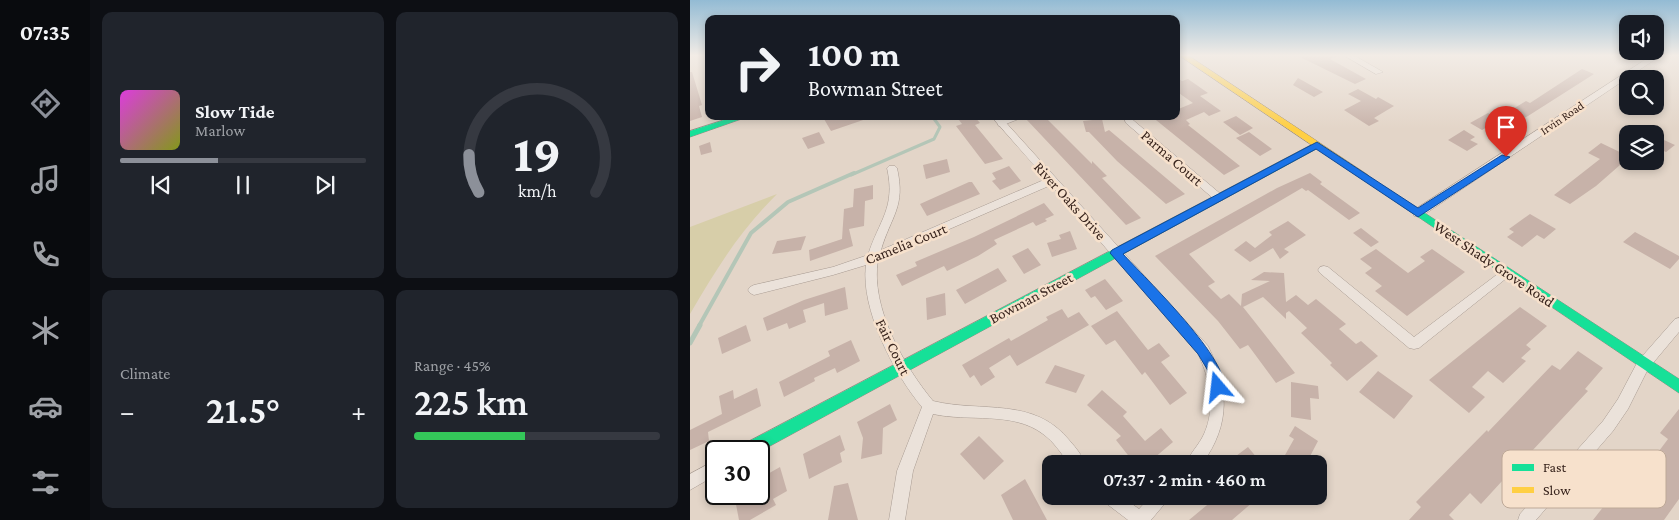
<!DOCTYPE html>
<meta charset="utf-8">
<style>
body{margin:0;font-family:"Crimson Pro",serif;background:#20242c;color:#f1f3f6;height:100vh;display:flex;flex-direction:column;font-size:19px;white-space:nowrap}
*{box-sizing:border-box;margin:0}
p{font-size:16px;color:#9ea1a6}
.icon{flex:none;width:28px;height:28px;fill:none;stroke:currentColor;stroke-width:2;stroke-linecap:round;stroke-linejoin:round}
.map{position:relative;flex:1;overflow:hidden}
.drawer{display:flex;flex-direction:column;gap:12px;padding:12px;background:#0d0f14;width:600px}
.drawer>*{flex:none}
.guide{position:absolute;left:15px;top:15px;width:475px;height:105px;border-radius:10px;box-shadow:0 2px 8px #0003;background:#171b24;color:#f1f3f6;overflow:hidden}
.buttons{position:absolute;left:929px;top:15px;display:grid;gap:10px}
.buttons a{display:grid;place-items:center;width:45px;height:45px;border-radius:10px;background:#171b24;box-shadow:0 2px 8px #0003;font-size:25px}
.speed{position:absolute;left:15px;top:440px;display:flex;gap:10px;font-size:25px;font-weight:700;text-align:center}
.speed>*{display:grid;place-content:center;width:65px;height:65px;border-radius:50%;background:#171b24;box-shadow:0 2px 8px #0003;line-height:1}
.speed .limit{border:2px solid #111;border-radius:8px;background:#fff;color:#111}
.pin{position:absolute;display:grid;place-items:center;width:42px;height:42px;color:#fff;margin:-51px -21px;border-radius:50% 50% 50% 0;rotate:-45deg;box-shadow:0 0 5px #0007}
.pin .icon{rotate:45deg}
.me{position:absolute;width:55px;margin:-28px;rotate:343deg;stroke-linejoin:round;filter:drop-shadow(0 0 4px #0008)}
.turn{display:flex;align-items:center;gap:18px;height:105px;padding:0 20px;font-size:22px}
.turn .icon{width:65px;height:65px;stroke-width:2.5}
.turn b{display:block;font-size:35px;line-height:42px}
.big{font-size:38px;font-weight:600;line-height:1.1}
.drawer .tile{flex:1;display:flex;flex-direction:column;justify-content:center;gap:8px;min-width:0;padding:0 18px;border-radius:10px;background:#20242c}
.drawer .dial{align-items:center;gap:0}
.dial svg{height:130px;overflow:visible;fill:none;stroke:#363941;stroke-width:7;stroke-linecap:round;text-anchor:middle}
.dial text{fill:#f1f3f6;stroke:none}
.song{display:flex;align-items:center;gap:15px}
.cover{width:60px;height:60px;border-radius:8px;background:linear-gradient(135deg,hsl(300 70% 55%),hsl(70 70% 35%))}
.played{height:5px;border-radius:2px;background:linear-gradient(90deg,#8c9099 40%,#363941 40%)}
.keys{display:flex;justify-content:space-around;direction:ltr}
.heat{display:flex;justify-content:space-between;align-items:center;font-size:28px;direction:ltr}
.charge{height:8px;border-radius:4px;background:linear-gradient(90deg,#34c759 45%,#363941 0)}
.drawer .tiles{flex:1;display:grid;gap:12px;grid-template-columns:repeat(2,1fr)}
.trip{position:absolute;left:352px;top:455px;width:285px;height:50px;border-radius:10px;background:#171b24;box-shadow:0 2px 8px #0003;font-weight:600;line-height:50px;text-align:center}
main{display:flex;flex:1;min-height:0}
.menu{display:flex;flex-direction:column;width:90px;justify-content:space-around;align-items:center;background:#090b0e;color:#9ea1a6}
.menu .icon{width:35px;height:35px}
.menu .active{color:#8c9099}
.menu b{font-size:22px;color:#f1f3f6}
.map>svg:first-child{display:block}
.green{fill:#d7cea9}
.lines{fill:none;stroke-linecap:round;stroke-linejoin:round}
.stream-far2{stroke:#b4c6b7;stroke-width:3}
.stream-far1{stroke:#b4c6b7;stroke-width:4}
.stream{stroke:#b4c6b7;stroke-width:5}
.building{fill:#c7b2a9}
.lane-casing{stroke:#a89b92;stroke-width:5.5}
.street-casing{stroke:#a89b92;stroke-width:1}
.fast-casing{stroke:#978a82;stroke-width:1}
.slow-casing{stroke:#978a82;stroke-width:1}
.lane{stroke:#ebe2da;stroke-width:4.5}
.street{fill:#ebe2da;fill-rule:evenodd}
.fast{fill:#16e098;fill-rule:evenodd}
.slow{fill:#ffcf43;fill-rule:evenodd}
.route{fill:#1a73e8;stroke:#114b97}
.labels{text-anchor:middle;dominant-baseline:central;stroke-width:5;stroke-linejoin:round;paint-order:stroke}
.far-street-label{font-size:12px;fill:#36221b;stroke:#f7e1cc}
.street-label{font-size:15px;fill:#36221b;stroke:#f7e1cc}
.key{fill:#f7e1cc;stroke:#bda897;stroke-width:1}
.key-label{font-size:14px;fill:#36221b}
</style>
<main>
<nav class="menu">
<b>07:35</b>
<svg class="icon active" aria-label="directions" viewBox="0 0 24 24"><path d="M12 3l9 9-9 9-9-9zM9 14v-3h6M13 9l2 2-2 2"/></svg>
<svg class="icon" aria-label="music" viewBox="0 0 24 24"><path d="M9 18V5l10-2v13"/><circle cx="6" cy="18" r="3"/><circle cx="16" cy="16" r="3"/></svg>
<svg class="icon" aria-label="phone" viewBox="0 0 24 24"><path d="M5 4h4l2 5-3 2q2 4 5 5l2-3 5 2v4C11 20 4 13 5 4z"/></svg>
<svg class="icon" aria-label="climate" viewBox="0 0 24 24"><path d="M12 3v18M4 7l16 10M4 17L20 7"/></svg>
<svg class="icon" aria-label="car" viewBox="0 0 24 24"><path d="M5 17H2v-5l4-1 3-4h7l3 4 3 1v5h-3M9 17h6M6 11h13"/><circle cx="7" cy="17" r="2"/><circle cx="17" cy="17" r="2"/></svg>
<svg class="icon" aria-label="filters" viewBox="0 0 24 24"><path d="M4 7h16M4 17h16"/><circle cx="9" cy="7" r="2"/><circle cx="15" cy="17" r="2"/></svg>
</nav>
<section class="drawer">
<div class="tiles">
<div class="tile">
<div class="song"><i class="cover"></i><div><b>Slow Tide</b><p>Marlow</p></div></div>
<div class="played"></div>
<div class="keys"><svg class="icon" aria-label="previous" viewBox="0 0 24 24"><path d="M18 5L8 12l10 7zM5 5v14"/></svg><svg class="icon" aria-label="pause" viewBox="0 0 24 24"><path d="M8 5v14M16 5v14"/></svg><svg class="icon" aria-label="next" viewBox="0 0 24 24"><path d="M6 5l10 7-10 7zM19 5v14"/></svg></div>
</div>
<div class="tile dial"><svg viewBox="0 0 100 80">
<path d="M14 69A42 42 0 1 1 86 69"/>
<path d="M14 69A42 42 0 0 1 8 46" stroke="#8c9099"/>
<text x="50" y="56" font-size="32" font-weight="700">19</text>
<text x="50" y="72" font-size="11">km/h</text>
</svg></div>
<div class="tile"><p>Climate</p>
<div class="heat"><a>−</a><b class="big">21.5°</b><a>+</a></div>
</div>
<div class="tile"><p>Range · 45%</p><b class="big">225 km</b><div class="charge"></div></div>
</div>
</section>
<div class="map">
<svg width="989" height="520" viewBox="0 0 989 520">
<rect width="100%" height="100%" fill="#e3d5c8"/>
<path class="green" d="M87 194C49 232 27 268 0 314V227Z"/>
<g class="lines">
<path class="stream-far2" d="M161 175 244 139 250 127 242 116"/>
<path class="stream-far1" d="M9 326 61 233 98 202 164 173"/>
<path class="stream" d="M0 343 10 325"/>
</g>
<path class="building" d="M608 56H648L640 59 676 79 665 84Z
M892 69 904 74 838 116 826 122 813 115 836 101 840 103Z
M0 72H2L12 105 9 106 12 117 0 121Z
M486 77 492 81 498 79 518 93 510 96 531 111 519 116 514 112 496 120 500 124 498 125 550 166 534 175 461 116H486V110L503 103 486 91Z
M608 78 633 92 624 97 603 85Z
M668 89 686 99 688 97 704 106 684 118 689 121 679 126 654 110 671 101 658 94Z
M798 113 811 119 792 130 780 123Z
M143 116H179V118L141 131 134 119Z
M266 116H284L290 123 285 125 313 159 295 164 266 126 272 124Z
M344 116H354L402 164V161L417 176 412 178 451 218 436 225 336 119Z
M546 116 563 128 550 135 533 122Z
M412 119 415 132 419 130 495 194 476 204 427 161 399 132H396L393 121Z
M774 130 785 137 780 140 788 144 777 151 758 140Z
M129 132 135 143 118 149 112 138Z
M559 132 582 149 570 156 546 138Z
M965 136 985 145 976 152 965 147Z
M20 142 22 152 11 155 9 146Z
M911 143 938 156V158L906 186 880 204 864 195 910 159 898 153Z
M257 159 260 172 236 179 233 165Z
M319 166 331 181 310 190 302 181 306 179 302 173Z
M620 173 632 182 630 184 670 213 659 220 618 190 616 191 612 188 499 254 525 282 518 286 531 299 539 294 551 306 552 294 580 281 561 280 574 272 594 273 596 302 606 295 618 305 626 299 656 324 649 329 666 344 671 341 688 356 657 381 640 365 642 363 611 333 617 328 599 311 596 313V319L573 297 553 307 605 373 586 383 558 345 550 349 528 321 465 256 587 188Z
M279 182H282L290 194 237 216 230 204Z
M183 185V199L175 201 174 226 159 229 163 246 120 261 119 250 152 239 154 209 163 207 164 189Z
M354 203 364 215 355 219 357 221 346 226 343 222 304 240 307 244 288 256 257 271 254 266 212 286 206 275 227 266 225 262 284 237Z
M840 214 866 229 854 239 847 235 832 247 817 237 824 232 819 229Z
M598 221 616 235 594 249 599 252 590 259 583 248 560 262 544 250 556 241 565 248 582 235 579 232Z
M671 228 689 242 681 247 663 233Z
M380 231 387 249 362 257 357 243 371 239 369 235Z
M945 232 989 256V259L980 269 933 242Z
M116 236 111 250 82 254 87 241Z
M338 248 351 265 334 274 322 256Z
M686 249 718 273 735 261 730 257 742 249 775 272 717 316 685 291 692 286 675 273 682 268 670 259Z
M308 268 317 281 275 304 266 290Z
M415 279 433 301 416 310 405 296 401 298 395 290Z
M155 287 158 309 135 316 134 303 113 310 116 322 99 329 97 323 77 331 73 318 114 300Z
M255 293 256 315 237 320 236 298Z
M830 307 857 326 836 345 841 349 831 358 836 361 813 383 798 371 782 387 795 397 779 413 739 380Z
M372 309 378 318 389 312 399 325 327 366 320 355 299 368 305 377 291 386 284 375 280 378 272 365 319 338 321 341 358 320 356 317Z
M427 311 458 350 469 343 480 356 471 362 497 393 480 405 455 372 452 375 425 340 416 345 401 326Z
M56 325 61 341 32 354 28 338Z
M161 340 170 361 147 373 145 368 124 378 125 381 94 397 89 382 140 356 138 351Z
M888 351 913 368 895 389 898 391 814 481 813 480 791 504 780 493 759 515 764 520H719L731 507 726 502 797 430 798 432 862 365 870 370Z
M365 365 395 375 386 393 355 383Z
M688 371 723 396 704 419 669 392Z
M601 382 628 386 629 399 620 398 621 420 601 417Z
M67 388 71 406 18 432 19 441 0 450V430L32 414 29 396 43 390 44 399Z
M412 390 437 412 433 416 455 441 471 428 483 442 457 464H445L426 440 431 436 397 405Z
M200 404 207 420 193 428 192 454 171 459 173 438 167 422Z
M989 409V499L974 520H903L958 450 966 455 978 439 970 433Z
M605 426 628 441 616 464H590L604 439 599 436Z
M150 435 155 450 150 453 152 462 119 479 113 454Z
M289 436 314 461 294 480 270 454Z
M558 447 572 464H552L546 456Z
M90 467 97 491 83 499 86 505 60 520H49L44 494H69V479Z
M335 479 357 520H323L311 495Z
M158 483 168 520H138L144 486Z
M528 496H570L542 520H499Z"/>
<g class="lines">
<g class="lane-casing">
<path id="lane" d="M310 124 330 116"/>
</g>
<g class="street-casing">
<path id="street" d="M655 56H665L693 72 686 74Z
M961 56H970L732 216H724L723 213 724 210Z
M301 116H310L518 346C539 388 541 424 512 464H496C500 453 509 445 514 434 526 407 520 379 508 354L361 185 188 260C180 307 214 366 243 401 292 413 344 396 380 441 386 448 392 455 395 464H379C371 453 364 442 353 434 323 411 278 422 243 414L223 471 215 520H199L207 471 232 407C204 374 170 308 176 265L143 275 64 295 60 293 58 290 60 287 64 285 143 267 178 255C189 220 206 208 197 168L199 166H205L207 168C216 207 201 216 191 250L356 179Z
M433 116H441L443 120 533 196 534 198 533 200H525L436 123Z
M634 266 638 267 724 337 813 270H821L823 273 729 348 724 349 719 348 630 273 628 270 630 267Z
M989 318V332L958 369 938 409 923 431 846 520H828L830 514 913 421 928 399 948 361 985 319Z
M26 460V475L0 490V474Z
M410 496H431L449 509 461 496H480L477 501 461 520H438L413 501Z"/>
</g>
<g class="fast-casing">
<path id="fast" d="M46 116H60L0 137V131Z
M627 142 630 143V147L69 452 48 451 50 446Z
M675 174 989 379V393L672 179 670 177 672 175Z"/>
</g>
<g class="slow-casing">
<path id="slow" d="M490 56H499L678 175 680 177 678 179H672Z"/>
</g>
<use href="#lane" class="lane"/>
<use href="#street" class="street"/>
<use href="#fast" class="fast"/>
<use href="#slow" class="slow"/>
</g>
<linearGradient id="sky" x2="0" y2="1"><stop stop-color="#93bbd4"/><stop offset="0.43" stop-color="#f2ece6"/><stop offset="1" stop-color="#f2ece6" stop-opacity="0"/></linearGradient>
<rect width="989" height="129" fill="url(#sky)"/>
<path class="route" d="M627 142 728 208 812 155 820 157 728 217 626 149 433 254C453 276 545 364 533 391L528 393 523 391 517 369 508 354 420 253 422 250Z"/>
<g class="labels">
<g class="far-street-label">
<text transform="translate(872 118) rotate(-34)">Irvin Road</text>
</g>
<g class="street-label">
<text transform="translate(482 158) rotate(41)">Parma Court</text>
<text transform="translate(380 201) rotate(48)">River Oaks Drive</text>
<text transform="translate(216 244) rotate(-22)">Camelia Court</text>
<text transform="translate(804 264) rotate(34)">West Shady Grove Road</text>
<text transform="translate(341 298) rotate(-28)">Bowman Street</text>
<text transform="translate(203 347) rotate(64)">Fair Court</text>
</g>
</g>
<rect x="812" y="450" width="164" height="58" rx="8" class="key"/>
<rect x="822" y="464" width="22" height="7" fill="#16e098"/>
<rect x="822" y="487" width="22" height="6" fill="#ffcf43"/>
<g class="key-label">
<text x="853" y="472">Fast</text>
<text x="853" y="495">Slow</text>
</g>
</svg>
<div class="buttons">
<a><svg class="icon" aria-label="sound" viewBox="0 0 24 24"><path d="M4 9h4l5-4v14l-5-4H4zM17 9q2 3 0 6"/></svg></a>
<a><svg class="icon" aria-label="search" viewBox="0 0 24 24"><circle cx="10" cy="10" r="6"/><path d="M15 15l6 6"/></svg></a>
<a><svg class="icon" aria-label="layers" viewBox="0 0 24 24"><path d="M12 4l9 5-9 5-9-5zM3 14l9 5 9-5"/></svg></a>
</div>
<div class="speed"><div class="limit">30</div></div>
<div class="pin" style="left:816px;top:157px;background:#d93025"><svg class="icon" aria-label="arrive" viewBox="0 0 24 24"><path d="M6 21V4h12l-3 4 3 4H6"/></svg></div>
<svg class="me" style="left:528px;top:387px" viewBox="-20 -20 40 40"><path d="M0-17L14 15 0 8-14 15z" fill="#1a73e8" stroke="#fff" stroke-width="4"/></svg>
<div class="trip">07:37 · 2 min · 460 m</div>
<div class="guide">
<div class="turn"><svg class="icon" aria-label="right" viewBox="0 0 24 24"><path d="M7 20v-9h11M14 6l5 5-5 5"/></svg><div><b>100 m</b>Bowman Street</div></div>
</div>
</div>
</main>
